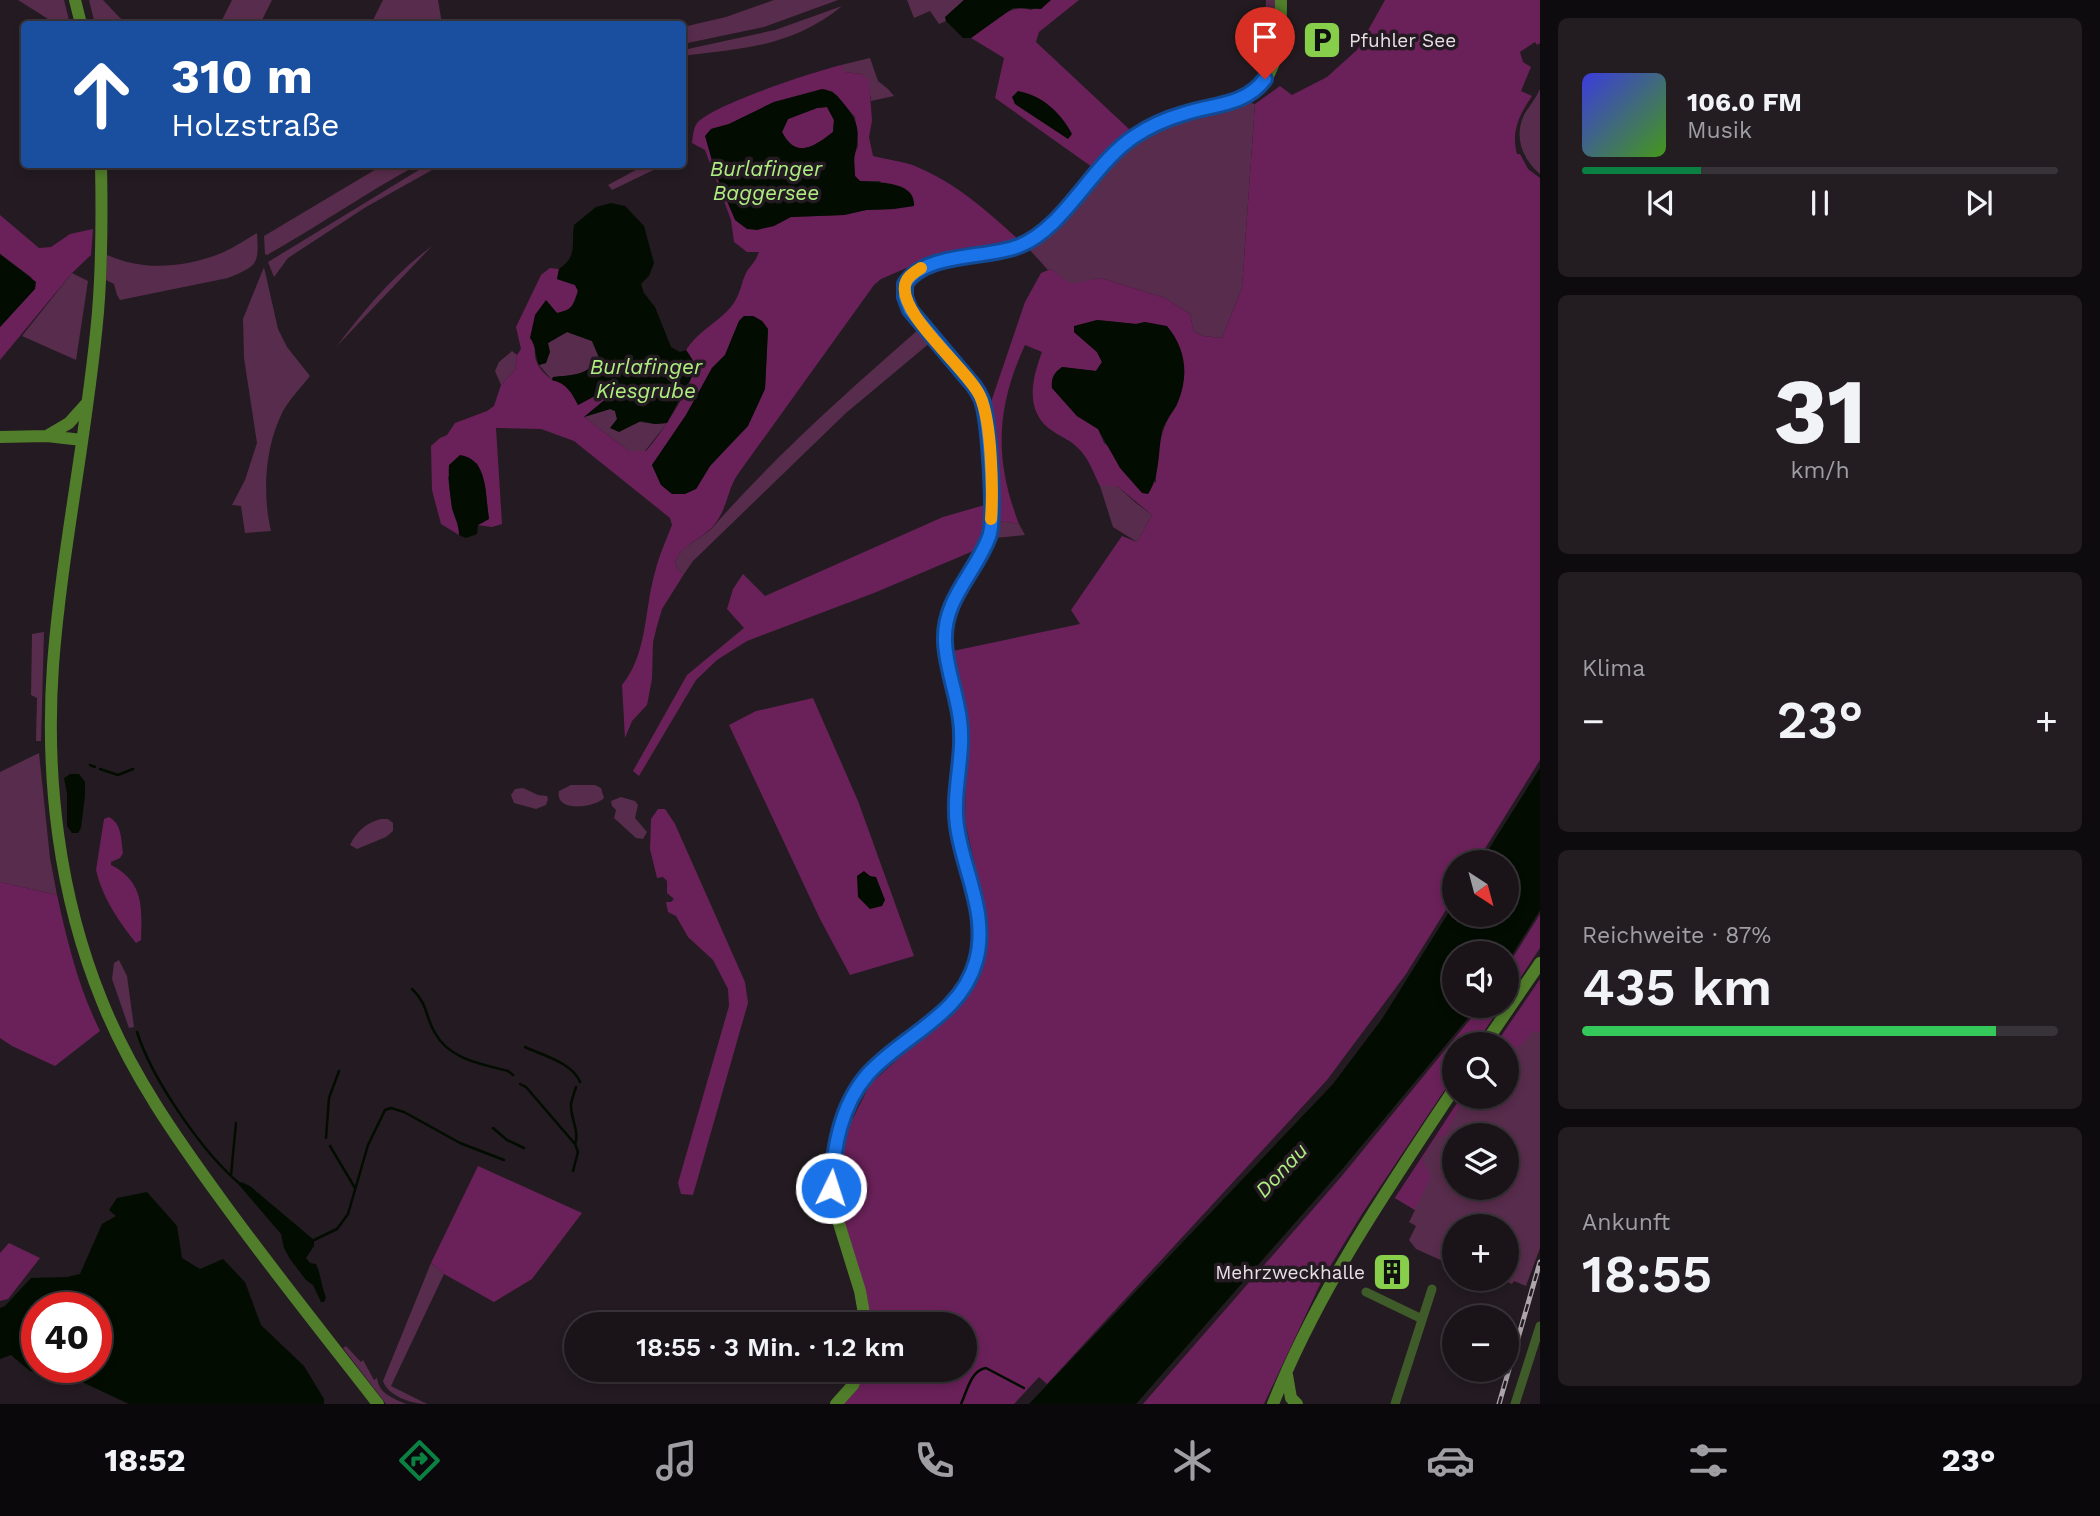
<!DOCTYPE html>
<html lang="de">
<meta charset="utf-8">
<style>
body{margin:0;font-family:"Work Sans",sans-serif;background:#231d22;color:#f1f3f6;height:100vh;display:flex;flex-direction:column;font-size:26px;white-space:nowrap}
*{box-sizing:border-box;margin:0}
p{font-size:23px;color:#9f9ea2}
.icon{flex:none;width:38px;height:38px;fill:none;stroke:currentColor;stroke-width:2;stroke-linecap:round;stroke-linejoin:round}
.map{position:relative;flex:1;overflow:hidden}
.details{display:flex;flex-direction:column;gap:18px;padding:18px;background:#0e0b0e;width:560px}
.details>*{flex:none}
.guide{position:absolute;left:21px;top:21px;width:665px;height:147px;border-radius:7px;box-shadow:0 4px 10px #0003,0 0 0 2px #383338;background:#1a4fa0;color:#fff;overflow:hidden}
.needle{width:46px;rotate:144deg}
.controls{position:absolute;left:1442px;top:850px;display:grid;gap:14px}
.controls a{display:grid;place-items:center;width:77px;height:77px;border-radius:50%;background:#1a1419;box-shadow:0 4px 10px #0003,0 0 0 2px #383338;font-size:35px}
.speed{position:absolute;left:21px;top:1292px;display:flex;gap:14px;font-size:35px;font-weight:700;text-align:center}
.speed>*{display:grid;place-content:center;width:91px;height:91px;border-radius:50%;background:#1a1419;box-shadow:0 4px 10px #0003,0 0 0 2px #383338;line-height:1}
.speed .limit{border:10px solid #d22;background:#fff;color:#111}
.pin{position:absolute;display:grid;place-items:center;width:60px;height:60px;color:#fff;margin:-72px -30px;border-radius:50% 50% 50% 0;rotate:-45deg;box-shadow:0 0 7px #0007}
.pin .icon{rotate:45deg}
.me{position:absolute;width:77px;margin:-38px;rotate:4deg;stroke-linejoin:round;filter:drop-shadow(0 0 5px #0008)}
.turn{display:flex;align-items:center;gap:24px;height:147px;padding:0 35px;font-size:32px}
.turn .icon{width:91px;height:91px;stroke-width:2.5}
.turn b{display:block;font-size:49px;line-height:60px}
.big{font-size:52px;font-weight:600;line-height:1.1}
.details .tile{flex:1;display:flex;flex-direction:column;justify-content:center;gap:10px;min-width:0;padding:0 24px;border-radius:10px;background:#231d22}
.details .dial{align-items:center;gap:0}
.dial b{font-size:91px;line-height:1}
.song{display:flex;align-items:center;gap:21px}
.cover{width:84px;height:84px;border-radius:10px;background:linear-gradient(135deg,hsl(240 70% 55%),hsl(100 70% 35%))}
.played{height:7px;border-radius:4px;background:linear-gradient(90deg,#0b8043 25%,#383338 25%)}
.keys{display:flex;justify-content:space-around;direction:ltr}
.heat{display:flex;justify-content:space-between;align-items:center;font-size:38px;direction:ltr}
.charge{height:10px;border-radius:5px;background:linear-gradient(90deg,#34c759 87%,#383338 0)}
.trip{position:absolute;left:564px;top:1312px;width:413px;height:70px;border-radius:35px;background:#1a1419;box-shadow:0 4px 10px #0003,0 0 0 2px #383338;font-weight:600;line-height:70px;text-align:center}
.menu{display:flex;height:112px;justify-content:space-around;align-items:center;background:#0a080a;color:#9f9ea2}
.menu .icon{width:49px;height:49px}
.menu .current{color:#0b8043}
.menu b{font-size:32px;color:#f1f3f6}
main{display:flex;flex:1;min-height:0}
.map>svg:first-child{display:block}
.green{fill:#582c4c;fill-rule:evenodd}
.forest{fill:#6a2159;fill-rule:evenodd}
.water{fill:#020c00;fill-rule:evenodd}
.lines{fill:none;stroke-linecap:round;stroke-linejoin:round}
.stream{stroke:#020c00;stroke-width:2.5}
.street{stroke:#3f5b2a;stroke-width:9}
.secondary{stroke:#507e2a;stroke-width:12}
.rail-casing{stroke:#aca5aa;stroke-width:5}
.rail{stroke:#231b21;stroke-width:2.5;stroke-dasharray:8;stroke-linecap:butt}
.route-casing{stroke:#114b97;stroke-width:18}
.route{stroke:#1a73e8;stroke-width:12}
.slow{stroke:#f59e0b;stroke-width:12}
.labels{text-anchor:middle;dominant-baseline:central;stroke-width:7;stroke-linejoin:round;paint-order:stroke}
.poi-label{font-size:19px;fill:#e7e1e5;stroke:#231b21;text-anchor:start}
.water-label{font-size:21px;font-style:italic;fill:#afef82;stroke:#231b21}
</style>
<main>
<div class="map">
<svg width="1540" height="1404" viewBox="0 0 1540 1404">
<rect width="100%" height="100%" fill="#231b21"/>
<path class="green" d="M18 0H64L70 24H56Z
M89 0H103L120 18 131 24H95Z
M232 0H272L260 24H220Z
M383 0H438L442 24H371Z
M774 0H838L764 27 683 44V27L726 17Z
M907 0H964L946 17V21L939 24 930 11 914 18Z
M1266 0H1277L1276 36 1270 59C1256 46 1266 18 1266 0Z
M842 6C792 47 744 48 683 56V50L775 30Z
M870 58 878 81 888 89 894 96 871 101 868 80 861 74 844 72 841 65Z
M1540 89V174C1522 159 1513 135 1525 113 1530 105 1536 98 1540 89Z
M1247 102 1255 104 1242 288 1222 338 1203 336 1194 332 1190 314 1165 298 1101 278 1071 285 1051 269 1048 270 1028 248 1043 237 1133 142 1171 122Z
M383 165H417C366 193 318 226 267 255L265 254 264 236Z
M427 165H441L366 207 288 258 274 277 268 262Z
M645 165H664L612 190 608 185Z
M257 233C259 264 258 266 228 278L120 300 117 295 114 284 106 280 107 255C143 271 182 268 219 254 232 249 245 240 257 233Z
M432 246 336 347C365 309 394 274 432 246Z
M264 267 278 329 287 347 310 376C301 387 290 399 283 411 265 446 262 493 271 531L245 533 241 506 232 505 245 480 257 443 244 358 243 319Z
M72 273 88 281 76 360 22 336Z
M919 329 931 342 846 413 693 561 684 574 678 570 675 562C682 543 700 541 713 527 776 455 847 392 919 329Z
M567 332 592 341 599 358C588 376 572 375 553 377L552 380 539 365 546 363 548 343Z
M512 351 517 355 515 370 501 385 495 371 499 362Z
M610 409 615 411 617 419 655 424 667 423 645 451H629L584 417Z
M1100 486H1117L1136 503 1152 515 1137 542 1113 527Z
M999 521 1019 524 1025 535 995 538Z
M44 632 41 741H36L37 698 31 695 32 634Z
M39 753 50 858 57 895 0 882V772Z
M571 785H595L601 788 604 798C595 808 554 813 559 791Z
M523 788 538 795 547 796 548 799 546 805 536 809 514 803 511 795 515 789Z
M621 797 635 801 638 805 635 818 647 832 643 839 636 838 614 818 616 810 612 806 611 801Z
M381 819H388L393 823V831L386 837 357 849 350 845C356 832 367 822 381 819Z
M119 960 127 976 134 1027 129 1028 112 979 114 963Z
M1509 1027 1540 1030V1248L1526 1286 1514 1281 1512 1284 1500 1279H1507V1227H1454V1266L1416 1249 1409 1240 1416 1226 1409 1222 1415 1210 1395 1198 1462 1097H1507ZM1454 1136H1507V1188H1454Z
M431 1263 444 1274 391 1386 427 1404C412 1404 388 1396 383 1381Z
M346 1346 361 1362 363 1360 374 1380 377 1378C379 1394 393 1398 406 1404H386L343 1348Z"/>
<path class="forest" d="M1051 0H1079L1039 32 1036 42 1129 129C1124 141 1102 156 1092 167L995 98 1004 58 971 38C987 27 1010 1 1031 10Z
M1385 0H1540V43L1537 45 1535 42 1520 52 1523 62 1531 67 1521 91 1532 96C1519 115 1511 132 1517 154H1520L1528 169 1540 178V760L1476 863H1454V897L1406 974 1327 1080 1047 1384 1039 1377 1014 1404H843L865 1370H964V1325H872L835 1195 846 1132 870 1084 940 1021 978 979 986 917 965 821 966 716 953 651 1080 624 1071 610 1122 536 1137 542 1152 515 1117 486H1100C1094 474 1089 459 1079 449 1069 438 1053 434 1044 424 1025 403 1034 374 1042 352L1025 345C996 408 994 459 1019 524L999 521 990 405 1025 302 1041 273 1051 269 1071 284 1101 278 1165 298 1190 314 1194 332 1203 336 1222 338 1242 288 1255 104 1280 86 1292 95 1327 77 1357 50ZM1097 320 1136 324 1145 322 1177 405C1159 429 1157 453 1156 483L1104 443 1098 429 1077 416 1052 388C1051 378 1054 373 1062 367L1096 371 1102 362 1097 352 1074 332Z
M841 65 845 72 861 74 869 80 872 121 869 137 873 156C887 160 903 161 915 166 957 184 985 209 1018 239L1005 245 925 260 881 279 874 285 738 474C727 490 727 510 714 525 702 540 682 543 675 562L678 570 684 574 662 609 657 626 653 642 652 679 647 705 632 721 625 738 622 685C648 653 644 610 655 572 659 556 666 540 672 525L670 518 574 441 541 429 496 428 502 524 492 527 478 525 489 519 485 486 477 463 448 477 452 509 459 524V535L441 524 432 490 431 446 440 438 447 435 455 423 487 411 494 406 501 385 515 370 517 355 521 349 516 327 541 275 550 268 559 269 557 279 575 285 578 291 571 309 557 313 553 309C539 333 521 357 551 379 556 383 555 379 561 382 569 387 574 397 578 405L606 390 610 394 607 398 584 417 629 451H646C659 437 687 394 692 376 695 366 692 357 686 350 697 332 717 323 731 307 742 293 740 284 747 271 752 264 756 261 759 252H747L734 242 731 220 705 150 692 143C693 136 693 128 698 122 715 104 813 72 841 65ZM832 91 855 117 858 146 854 156 855 176 860 181H880L894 209 866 210 844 215 791 217 725 193 716 175 711 129 729 124 774 102ZM744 316H753L762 321 768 329 765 389 722 453 710 466 696 489 661 485 652 465 686 415 712 368 725 355 739 321Z
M827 107 834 120 833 132C815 146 796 160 782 132L788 119 817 108Z
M0 215 39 248 51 247 70 234 93 229 91 255 72 273 0 360V327L34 289 31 277 0 254Z
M988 504 986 532 978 549 874 593 747 641 717 660 696 680 639 776 633 771 687 675 744 628 727 609 733 589 743 574 765 596 943 517Z
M813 698 858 801 914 956 850 975 820 919 729 725 756 711Z
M658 809H665L675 824 745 982 748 1003 693 1195 681 1194 678 1183 729 1006 728 989 713 960 688 937 676 916 668 912 666 902H671L674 899 667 893V881L663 877 657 878 650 849 651 819Z
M109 817C122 824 121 839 123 853L120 858 111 862V865C144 882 142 907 141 940L136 943C119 922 102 897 96 870L104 819Z
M0 882 57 895C67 941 79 989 100 1031L55 1066 12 1046 0 1038Z
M1540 914V948L1507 998V967Z
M1540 979V1032L1533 1031 1524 1043 1507 1052V1045H1495Z
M1481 1006H1501L1475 1045H1454V1076L1362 1214 1323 1278 1264 1404H1143L1341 1177Z
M1461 1097H1465L1444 1136 1437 1137 1422 1160 1431 1176 1415 1210 1395 1198Z
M478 1166 582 1213 532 1279 494 1302 444 1274 431 1263Z
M9 1243 40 1258 8 1299 0 1301V1253Z"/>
<path class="water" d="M964 0H1051L1041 9 1013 8 971 38H963L946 21 945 17Z
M822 89C834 91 837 95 844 104 859 122 860 132 855 154 853 161 855 169 855 176L860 181C876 183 916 180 914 206L894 209 866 210 844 215 791 217 774 226 757 230 747 229 735 220 716 175 705 136 711 129 729 124 774 102ZM827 107 834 120 833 132C815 146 796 160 782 132L788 119 817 108Z
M1018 91C1042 95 1061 113 1072 134L1068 139 1015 104 1012 97Z
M611 203 625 206 644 226 654 263 649 276 641 284 644 293 655 307 671 347 680 352 686 350 696 365 693 374 667 423 655 424 641 421 619 432 610 428 617 419 615 411 610 409 584 417 607 398 609 394 606 390 578 405C572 393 566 383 552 380L553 377C572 375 588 376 599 357L592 341 567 332 548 343 550 352 546 363 539 365C535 356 536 345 530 338L535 315 546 300 557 313C572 310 574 305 578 291L575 285 557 279 559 269C578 256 571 245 574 225L596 207Z
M0 254 36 282 35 289 0 327Z
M744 316H753L762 321 768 329 765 389 748 426 710 466 696 489 685 494H672L661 485 652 465 686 415 712 368 725 355 739 321Z
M1097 320 1136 324 1145 322 1167 326C1186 349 1189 375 1178 402 1173 413 1165 420 1162 431 1158 452 1160 477 1148 494L1142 493 1120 468 1098 429 1077 416 1052 388C1051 378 1054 373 1062 367L1096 371 1102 362 1097 352 1074 332V326Z
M460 455C489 459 485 496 489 519L478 525 477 534 466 538 459 535C459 524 454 517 452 507 450 493 448 479 449 465Z
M1540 768V910L1507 963V954H1454V1006H1478L1344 1167 1136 1404H1029L1333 1084 1382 1019 1454 904V915H1507V863H1480Z
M70 774H79L85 782V795L81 828 78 833H72L67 826V793L64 778Z
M864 871 870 876 876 877 885 900 882 906 870 909 858 897 857 876Z
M241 1182 250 1186 314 1240V1246L306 1258 310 1263 316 1264C321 1274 321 1286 326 1297L324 1302H321L313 1285 306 1280 290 1259 284 1248 281 1234 239 1185Z
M147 1192 177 1226 182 1258 200 1269 223 1259 245 1282 261 1325 304 1366 324 1399V1404H129L80 1381 30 1371 11 1355 0 1359V1308L5 1306 31 1278 67 1277 80 1274 102 1224 116 1216 109 1210 117 1198ZM37 1307H96V1367H37Z"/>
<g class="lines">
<path class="stream" d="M90 765 95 767
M100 769 118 775 133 769
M412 989C428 1004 425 1016 435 1033 450 1060 482 1064 508 1071L513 1075
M137 1032C152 1079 202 1152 240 1184
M525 1047C542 1055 573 1063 580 1082
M520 1084 526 1087 575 1144 578 1152 573 1171
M493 1128 507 1140 524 1148
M326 1138 329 1098 339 1071
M575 1144C580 1132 570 1117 571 1104 572 1099 574 1093 576 1087
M330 1146 355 1188
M231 1175 236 1123
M314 1240 337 1229 348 1214 368 1145 385 1110 391 1108 404 1112 460 1143 504 1160
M961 1404C967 1391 971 1370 986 1368L1024 1388"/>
<path class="street" d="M1366 1292 1422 1319
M1395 1404 1432 1289
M1515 1404 1540 1326"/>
<path class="secondary" d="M75 0 81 24
M101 164C102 214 102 263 98 312 88 430 62 547 53 665 45 778 59 896 102 1001 131 1074 177 1139 223 1202 273 1271 326 1337 378 1404
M47 436 69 423 86 404
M0 437 47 436 82 440
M1484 1045 1540 963
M866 1325 860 1291 837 1217 831 1188 834 1147 845 1113 857 1090 878 1065 954 1002 972 972 978 945 975 896 957 829 955 812 961 721 945 642 950 606 991 533 992 508 986 420 981 399 974 385 910 310 905 297 904 284C926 250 989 261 1022 244 1069 221 1091 167 1133 137 1149 126 1167 118 1186 113 1211 106 1240 106 1260 86 1281 65 1281 27 1281 0
M1287 1375 1291 1398 1297 1404
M836 1404 853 1385 859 1370
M1273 1404C1318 1290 1387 1190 1454 1089"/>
<g class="rail-casing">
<path id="rail" d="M1499 1404 1540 1262"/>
</g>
<use href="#rail" class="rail"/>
</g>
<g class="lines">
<g class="route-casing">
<path id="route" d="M831 1188C834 1148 840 1106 868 1074 903 1035 961 1016 976 961 989 914 963 871 957 826 952 791 965 755 960 720 957 694 946 668 945 642 943 599 975 574 989 537 996 518 989 421 982 400 980 395 977 390 974 386L910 310 905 297V284C925 252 986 259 1019 246 1065 228 1092 164 1135 136 1150 126 1166 119 1183 114 1213 104 1245 106 1265 79"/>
</g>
<use href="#route" class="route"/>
<path class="slow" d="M921 268C916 271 908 276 906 282 894 311 967 368 980 396 992 422 993 491 991 519"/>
</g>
<defs>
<g id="parking-square" transform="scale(2.0125)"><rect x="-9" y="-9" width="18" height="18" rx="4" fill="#87cf4b" stroke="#231b21"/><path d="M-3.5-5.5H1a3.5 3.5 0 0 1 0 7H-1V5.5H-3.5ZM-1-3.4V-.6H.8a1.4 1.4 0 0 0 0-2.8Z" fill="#111"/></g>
<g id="building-square" transform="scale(2.0125)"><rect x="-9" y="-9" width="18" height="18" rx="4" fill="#87cf4b" stroke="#231b21"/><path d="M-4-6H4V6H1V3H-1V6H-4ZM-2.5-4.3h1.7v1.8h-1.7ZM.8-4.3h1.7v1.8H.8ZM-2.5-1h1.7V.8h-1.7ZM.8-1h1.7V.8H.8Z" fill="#111"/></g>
</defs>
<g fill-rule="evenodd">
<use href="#parking-square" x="1322" y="40"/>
<use href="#building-square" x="1392" y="1272"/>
</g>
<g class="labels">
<g class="poi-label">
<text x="1349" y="40">Pfuhler See</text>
<text x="1365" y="1272" text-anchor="end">Mehrzweckhalle</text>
</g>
<g class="water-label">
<text x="766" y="168">Burlafinger<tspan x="766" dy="24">Baggersee</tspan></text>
<text x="646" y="366">Burlafinger<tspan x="646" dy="24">Kiesgrube</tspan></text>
<text transform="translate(1281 1170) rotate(-47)">Donau</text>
</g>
</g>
</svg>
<div class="controls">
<a><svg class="needle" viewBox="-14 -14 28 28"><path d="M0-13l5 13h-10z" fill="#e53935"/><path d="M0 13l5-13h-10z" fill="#9f9ea2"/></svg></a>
<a><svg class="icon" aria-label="sound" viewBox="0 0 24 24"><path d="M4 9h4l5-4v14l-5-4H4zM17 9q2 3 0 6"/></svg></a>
<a><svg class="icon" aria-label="search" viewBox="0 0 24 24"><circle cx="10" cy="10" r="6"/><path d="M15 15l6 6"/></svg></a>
<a><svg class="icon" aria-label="layers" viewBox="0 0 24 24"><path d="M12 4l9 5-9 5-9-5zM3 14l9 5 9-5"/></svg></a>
<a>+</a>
<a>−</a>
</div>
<div class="speed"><div class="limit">40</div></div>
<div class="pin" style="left:1265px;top:79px;background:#d93025"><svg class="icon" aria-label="arrive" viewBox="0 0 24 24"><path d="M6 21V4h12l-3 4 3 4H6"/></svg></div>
<svg class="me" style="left:831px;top:1188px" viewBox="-20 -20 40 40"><circle r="17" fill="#1a73e8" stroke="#fff" stroke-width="3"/><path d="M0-11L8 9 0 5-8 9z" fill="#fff"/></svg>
<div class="trip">18:55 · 3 Min. · 1.2 km</div>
<div class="guide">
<div class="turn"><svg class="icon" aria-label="ahead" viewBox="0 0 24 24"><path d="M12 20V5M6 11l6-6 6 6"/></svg><div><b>310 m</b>Holzstraße</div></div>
</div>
</div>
<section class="details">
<div class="tile">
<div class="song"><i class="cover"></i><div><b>106.0 FM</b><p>Musik</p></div></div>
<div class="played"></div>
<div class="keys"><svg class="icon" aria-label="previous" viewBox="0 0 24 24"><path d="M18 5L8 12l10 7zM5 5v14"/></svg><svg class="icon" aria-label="pause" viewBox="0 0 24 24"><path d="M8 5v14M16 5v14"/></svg><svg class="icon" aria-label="next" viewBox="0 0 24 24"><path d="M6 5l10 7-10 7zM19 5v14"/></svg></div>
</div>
<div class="tile dial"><b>31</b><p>km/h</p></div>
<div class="tile"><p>Klima</p>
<div class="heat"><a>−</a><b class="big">23°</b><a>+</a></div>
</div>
<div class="tile"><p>Reichweite · 87%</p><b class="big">435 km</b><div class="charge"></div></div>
<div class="tile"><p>Ankunft</p><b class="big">18:55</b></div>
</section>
</main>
<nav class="menu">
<b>18:52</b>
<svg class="icon current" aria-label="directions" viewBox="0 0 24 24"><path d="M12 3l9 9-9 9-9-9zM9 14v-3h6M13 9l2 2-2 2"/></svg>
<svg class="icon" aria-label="music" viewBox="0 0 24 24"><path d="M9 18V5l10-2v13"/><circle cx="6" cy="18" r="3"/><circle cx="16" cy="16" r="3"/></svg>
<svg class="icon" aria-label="phone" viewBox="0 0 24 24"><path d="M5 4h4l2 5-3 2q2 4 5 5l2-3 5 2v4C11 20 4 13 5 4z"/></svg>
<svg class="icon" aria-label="climate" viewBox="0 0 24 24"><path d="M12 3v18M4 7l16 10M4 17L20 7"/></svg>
<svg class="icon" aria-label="car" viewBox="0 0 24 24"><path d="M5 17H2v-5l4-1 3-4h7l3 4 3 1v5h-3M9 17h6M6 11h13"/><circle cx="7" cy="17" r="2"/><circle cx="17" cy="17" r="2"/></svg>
<svg class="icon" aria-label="filters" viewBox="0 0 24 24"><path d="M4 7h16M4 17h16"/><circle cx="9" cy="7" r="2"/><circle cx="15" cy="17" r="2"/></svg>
<b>23°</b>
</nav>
